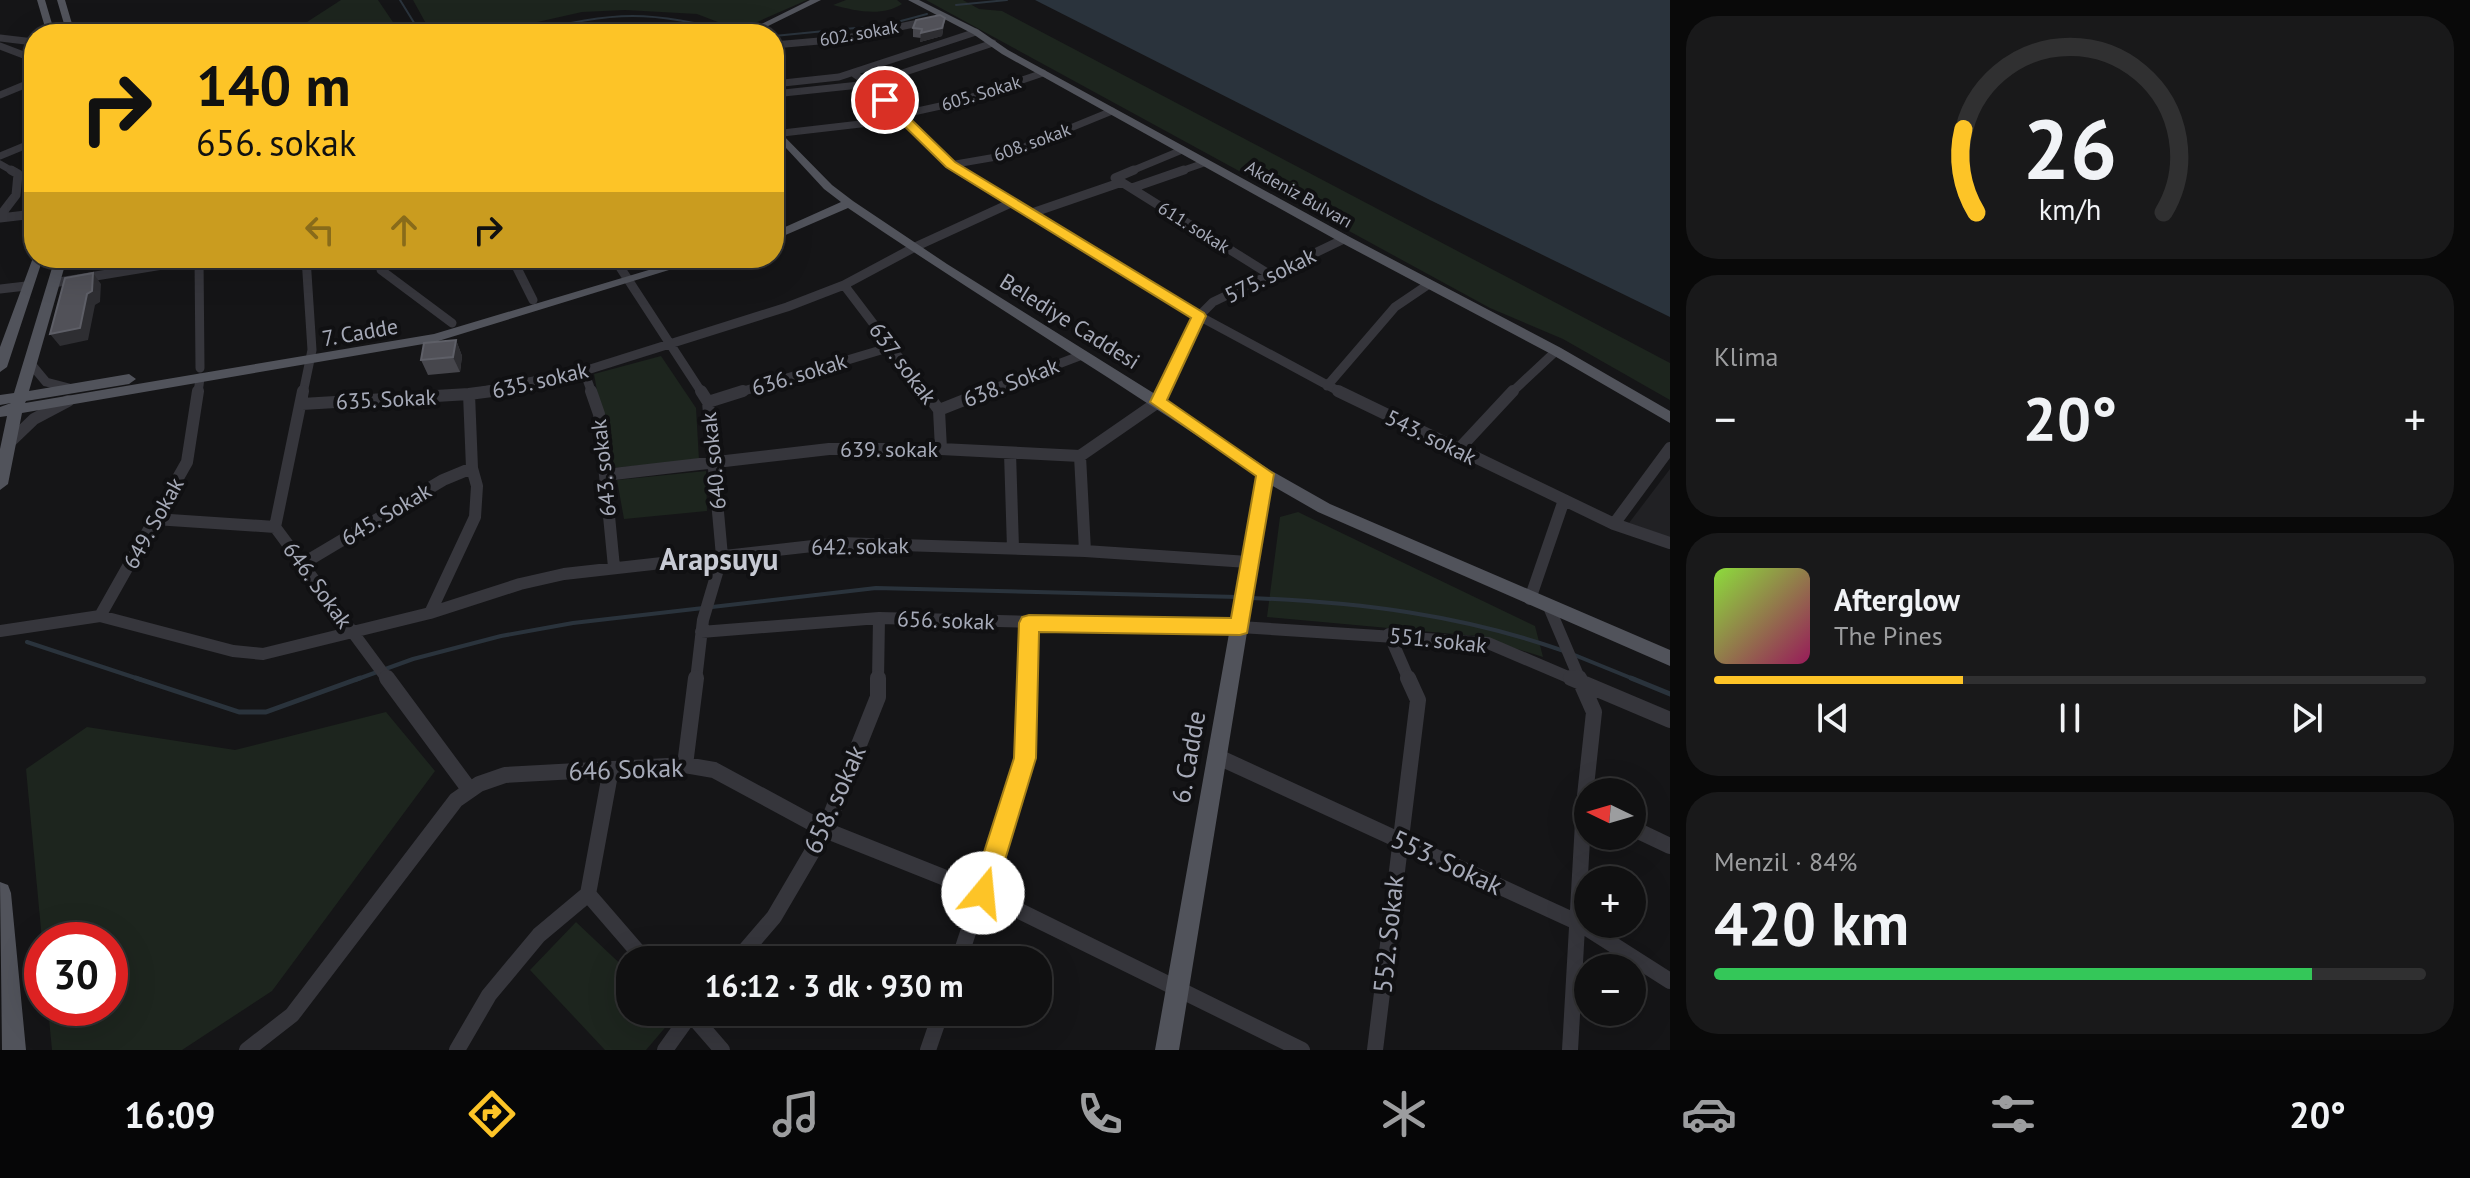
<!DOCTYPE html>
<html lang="tr">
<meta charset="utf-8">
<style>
body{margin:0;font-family:"PT Sans",sans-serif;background:#19191a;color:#f1f3f6;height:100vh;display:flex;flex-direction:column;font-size:30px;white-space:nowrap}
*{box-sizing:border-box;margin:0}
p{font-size:26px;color:#9c9d9f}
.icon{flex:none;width:44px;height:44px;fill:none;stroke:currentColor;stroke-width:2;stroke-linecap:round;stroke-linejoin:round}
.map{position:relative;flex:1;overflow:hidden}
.sheet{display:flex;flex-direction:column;gap:16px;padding:16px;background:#090909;width:800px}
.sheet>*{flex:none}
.guide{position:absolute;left:24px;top:24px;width:760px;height:244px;border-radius:32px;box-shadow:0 8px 32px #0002,0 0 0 2px #303031;background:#fdc427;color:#111;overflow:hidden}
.needle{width:52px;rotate:275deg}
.fabs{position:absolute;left:1574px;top:778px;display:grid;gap:16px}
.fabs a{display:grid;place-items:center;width:72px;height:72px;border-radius:50%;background:#101011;box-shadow:0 8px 32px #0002,0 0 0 2px #303031;font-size:40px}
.speed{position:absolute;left:24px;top:922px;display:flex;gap:16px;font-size:40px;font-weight:700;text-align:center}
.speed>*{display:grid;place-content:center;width:104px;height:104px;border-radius:50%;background:#101011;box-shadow:0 8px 32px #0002,0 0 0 2px #303031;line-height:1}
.speed .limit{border:12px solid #d22;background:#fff;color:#111}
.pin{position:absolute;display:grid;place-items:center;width:68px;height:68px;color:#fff;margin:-34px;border:4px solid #fff;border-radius:50%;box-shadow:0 2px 8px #0007}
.me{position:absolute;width:88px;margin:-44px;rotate:17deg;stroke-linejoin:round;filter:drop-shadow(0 0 6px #0008)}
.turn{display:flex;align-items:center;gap:28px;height:168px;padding:0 40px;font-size:36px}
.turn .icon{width:104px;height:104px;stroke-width:2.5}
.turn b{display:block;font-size:56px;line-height:68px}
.lanes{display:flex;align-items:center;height:76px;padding:0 40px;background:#0003;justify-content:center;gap:40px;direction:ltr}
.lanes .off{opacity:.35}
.big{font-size:60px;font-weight:700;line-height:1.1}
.sheet .tile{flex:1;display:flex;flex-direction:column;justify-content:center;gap:12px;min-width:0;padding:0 28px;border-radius:32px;background:#19191a}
.sheet .dial{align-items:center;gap:0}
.dial svg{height:208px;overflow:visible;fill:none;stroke:#303031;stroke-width:7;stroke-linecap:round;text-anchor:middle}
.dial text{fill:#f1f3f6;stroke:none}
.song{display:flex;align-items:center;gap:24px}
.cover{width:96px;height:96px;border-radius:12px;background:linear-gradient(135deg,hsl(90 70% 55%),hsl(330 70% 35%))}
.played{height:8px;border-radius:4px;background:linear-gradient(90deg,#fdc427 35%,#303031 35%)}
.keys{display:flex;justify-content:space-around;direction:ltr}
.heat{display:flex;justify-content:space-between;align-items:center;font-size:44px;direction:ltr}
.charge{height:12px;border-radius:6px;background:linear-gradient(90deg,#34c759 84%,#303031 0)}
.trip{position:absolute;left:616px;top:946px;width:436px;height:80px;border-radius:32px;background:#101011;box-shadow:0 8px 32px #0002,0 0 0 2px #303031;font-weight:700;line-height:80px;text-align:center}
.dock{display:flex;height:128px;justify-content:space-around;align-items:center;background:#060607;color:#9c9d9f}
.dock .icon{width:56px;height:56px}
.dock .current{color:#fdc427}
.dock b{font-size:36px;color:#f1f3f6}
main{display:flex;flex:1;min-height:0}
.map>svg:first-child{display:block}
.built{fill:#212124}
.green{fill:#1d251e}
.water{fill:#2a333c}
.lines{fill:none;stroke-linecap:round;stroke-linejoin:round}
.stream-far2{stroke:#2a333c;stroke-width:2}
.stream-far1{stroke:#2a333c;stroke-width:4}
.stream{stroke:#2a333c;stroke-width:5}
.minor-far3{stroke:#36363c;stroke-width:7}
.minor-far2{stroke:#36363c;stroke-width:9}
.minor-far1{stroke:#36363c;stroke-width:12}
.minor{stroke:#36363c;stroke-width:16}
.major{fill:#51535b;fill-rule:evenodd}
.wall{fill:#46464c}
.shaded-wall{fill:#2e2e32}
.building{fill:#515158;stroke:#5e5f67;stroke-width:2}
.route{fill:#fdc427;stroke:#a47f19;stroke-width:2}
.labels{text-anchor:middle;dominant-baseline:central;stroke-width:8;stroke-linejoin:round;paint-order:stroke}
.far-street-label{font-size:18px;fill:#a6aab8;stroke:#101012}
.street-label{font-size:22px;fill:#a6aab8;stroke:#101012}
.near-street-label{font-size:26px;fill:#a6aab8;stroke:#101012}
.district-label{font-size:30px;font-weight:bold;fill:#c7cad4;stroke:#101012}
</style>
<main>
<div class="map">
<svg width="1670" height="1050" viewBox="0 0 1670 1050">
<rect width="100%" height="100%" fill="#151517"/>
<path class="built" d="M1670 469V538L1629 523Z"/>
<path class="green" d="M341 0H378L401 34 290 33Z
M413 0H807L739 30 697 14 625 10 582 12 533 23 502 34H449L429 29Z
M846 0H897L902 4C882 17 856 11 833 5Z
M926 0H963L979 9 1002 11 1670 363V400L1563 339 1490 308Z
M609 24 684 29 699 34H556L558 29 574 25Z
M661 356 696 408 699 460 611 468 594 374Z
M706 471 707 511 624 519 617 480Z
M1298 512 1535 626 1543 657 1476 636 1267 617 1280 517Z
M386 712 435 771 272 991 182 1050H52L48 1008H110V940H42L26 769 87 727 235 750Z
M576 922 630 973V1012H671L675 1016 646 1050H605L530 970Z"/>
<path class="water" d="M1035 0H1670V317L1430 200Z"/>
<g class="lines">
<path class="stream-far2" d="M400 0 421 34
M956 5 1007 0
M526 34C611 10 654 10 739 34
M774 36 886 25 927 14"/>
<path class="stream-far1" d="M1251 598C1359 602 1462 615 1564 651
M27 642 142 680
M1572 654 1636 680
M355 680 413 659 501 636 573 623 876 588 1238 597"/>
<path class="stream" d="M136 678 239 712H266L360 678
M1631 678 1670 694"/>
<path class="minor-far3" d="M0 38 34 42
M774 45 842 39 928 21
M0 46 34 59
M853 73 869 84 950 165 962 172
M774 84 839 77 976 32
M774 94 869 84 993 43
M0 95 34 81
M774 134 895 120 904 114 954 103 1043 73
M0 156 34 142
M0 164 14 172
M950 165 1002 156 1112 111
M1129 172 1182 150
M1178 172 1204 163"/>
<path class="minor-far2" d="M958 170 1199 316 1342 393
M1115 178 1272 276
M1115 178 1134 170
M1132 188 1184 170
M1029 214 1122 182
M0 216 16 195 18 174 11 170
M0 218 34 214
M199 258 200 368
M382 258 381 270 452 323
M512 258 533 300
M614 258 702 393
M53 283 199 259 229 258
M844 285 926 393
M0 289 26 286
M31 364 46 382 69 388
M584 371 592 393
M1327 386 1395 307 1429 284
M198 393 200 378
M303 393 312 350 306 258
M474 393 584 371 787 307 844 285 915 247 1011 203
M737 393 891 347
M982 393 1082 355
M1162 393 1199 316 1213 302 1344 239
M1511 393 1556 351"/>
<path class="minor-far1" d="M303 391 275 527 388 680
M591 391 599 414 614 567
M925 391 939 410 941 449
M1338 391 1614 524 1670 543
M708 402 743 391
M302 404 469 394
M939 410 987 391
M9 443 34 419 68 401
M1458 450 1513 391
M1010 453 1013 548
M1080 456 1085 551
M605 475 829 449H941L1080 456 1158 402 1163 391
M155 519 275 527
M1614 524 1670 448
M302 564 443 480 472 468
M1530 599 1564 500
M1549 607 1580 680
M430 613 520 584 564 574 839 543 1085 551 1248 562
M100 616 187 462 198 391
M0 631 100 616 233 651 263 654 430 613 475 517 477 486 472 468 469 394 492 391
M701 632 879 618 1240 627 1488 643 1575 680
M1389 634 1409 680
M696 680 703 620 722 556 708 402 701 391
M878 680 879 618
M1027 680 1029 623"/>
<path class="minor" d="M387 678 469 789
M1571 678 1670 720
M1216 756 1579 923 1670 981
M685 765 696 678
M1632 828 1670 846
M588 894 611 769
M737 960 774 917 825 830 878 697V678
M959 960 1025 758 1027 678
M689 1012 722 1050
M247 1050 292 1015 456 800 479 784 505 775 685 765 714 770 825 830 983 893 1302 1050
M457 1050 489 995 539 935 588 894 645 960
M665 1050 692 1012
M928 1050 941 1012
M1375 1050 1418 700 1408 678
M1570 1050 1584 805 1594 712 1579 678"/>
<path class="major" d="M37 0H45L55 34H47Z
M57 0H65L75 34H67Z
M810 0H821L752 34H741Z
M908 0H919L979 30 1008 50 1348 236 1561 348 1670 411V423L1551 354 1340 242 1002 54 973 34Z
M774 126 832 185 853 201 947 264 1163 399 1270 470 1330 504 1670 650V666L1318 512 1271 485 1179 1050H1155L1257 476C1122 384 983 300 848 208L774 240V232L841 202 824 189 774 135Z
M34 255V258H43L7 367 0 372V347Z
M55 258H67L29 391 129 374 136 379 129 384 26 401 25 403 434 334 689 258H708L435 342 22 413 8 484 0 490V449L7 416 0 417V407L11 403 0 405V395L14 393Z
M0 882 8 885 11 893 26 1050H2Z"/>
</g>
<path class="wall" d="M945 18 942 36 920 42 921 38 913 37V28Z
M456 340 462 356 460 372 428 375 421 360Z"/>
<path class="shaded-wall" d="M945 18 942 36 920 42 921 33Z
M93 273 101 284 100 302 95 305 88 340 60 346 50 334 87 294Z
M456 340 462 356 460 372 453 357Z"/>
<path class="building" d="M940 15 945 18 942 28 921 33 922 29 913 28 916 20Z
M93 273 92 291 87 294 80 328 50 334 65 278Z
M456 340 453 357 421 360 424 343Z"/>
<path class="route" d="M881 98H889L955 162 1204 313 1206 316 1167 400 1274 474 1247 633 1240 635 1039 632 1036 758 995 893 992 902 983 905 974 902 971 893 1014 758 1019 623 1022 617 1029 615 1231 618 1256 476 1150 402 1191 318 946 167 881 103Z"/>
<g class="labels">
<g class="far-street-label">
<text transform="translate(859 33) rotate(-10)">602. sokak</text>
<text transform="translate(981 93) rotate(-17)">605. Sokak</text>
<text transform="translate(1032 142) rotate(-20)">608. sokak</text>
<text transform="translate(1299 194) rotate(29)">Akdeniz Bulvarı</text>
<text transform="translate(1194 227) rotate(32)">611. sokak</text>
</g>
<g class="street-label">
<text transform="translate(1270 275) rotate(-26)">575. sokak</text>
<text transform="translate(1070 321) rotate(32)">Belediye Caddesi</text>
<text transform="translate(360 332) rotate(-10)">7. Cadde</text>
<text transform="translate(903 363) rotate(53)">637. sokak</text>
<text transform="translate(799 374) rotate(-17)">636. sokak</text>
<text transform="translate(540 380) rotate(-13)">635. sokak</text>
<text transform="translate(1011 382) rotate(-21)">638. Sokak</text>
<text transform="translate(386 399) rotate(-3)">635. Sokak</text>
<text transform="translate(1431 437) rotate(26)">543. sokak</text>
<text x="889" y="449">639. sokak</text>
<text transform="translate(713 461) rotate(-96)">640. sokak</text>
<text transform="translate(603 468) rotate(-96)">643. sokak</text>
<text transform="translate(386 514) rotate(-31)">645. Sokak</text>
<text transform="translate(153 523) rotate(-61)">649. Sokak</text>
<text transform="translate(860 546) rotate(-1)">642. sokak</text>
<text transform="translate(318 585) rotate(54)">646. Sokak</text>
<text transform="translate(946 620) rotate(2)">656. sokak</text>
<text transform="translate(1438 640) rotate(6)">551. sokak</text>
</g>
<g class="near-street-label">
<text transform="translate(1188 757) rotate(-80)">6. Cadde</text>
<text transform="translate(626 769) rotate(-2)">646 Sokak</text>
<text transform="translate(834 799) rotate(-66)">658. sokak</text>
<text transform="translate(1447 862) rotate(25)">553. Sokak</text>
<text transform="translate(1388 934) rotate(-84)">552. Sokak</text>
</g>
<g class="district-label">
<text x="719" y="558">Arapsuyu</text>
</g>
</g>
</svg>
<div class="fabs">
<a><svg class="needle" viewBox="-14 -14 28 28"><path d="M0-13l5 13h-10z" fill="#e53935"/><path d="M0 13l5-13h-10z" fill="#9c9d9f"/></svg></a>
<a>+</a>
<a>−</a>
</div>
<div class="speed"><div class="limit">30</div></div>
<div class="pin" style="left:885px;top:100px;background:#d93025"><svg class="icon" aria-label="arrive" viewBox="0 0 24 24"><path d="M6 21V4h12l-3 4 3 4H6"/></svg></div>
<svg class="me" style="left:983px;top:893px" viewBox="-20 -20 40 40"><circle r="19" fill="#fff"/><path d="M0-13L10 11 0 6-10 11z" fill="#fdc427"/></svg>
<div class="trip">16:12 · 3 dk · 930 m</div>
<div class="guide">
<div class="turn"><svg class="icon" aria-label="right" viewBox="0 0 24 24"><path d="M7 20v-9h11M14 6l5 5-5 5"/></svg><div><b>140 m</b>656. sokak</div></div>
<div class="lanes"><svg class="icon off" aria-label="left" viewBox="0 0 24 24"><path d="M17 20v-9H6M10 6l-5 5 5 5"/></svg><svg class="icon off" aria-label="ahead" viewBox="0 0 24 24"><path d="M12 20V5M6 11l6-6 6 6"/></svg><svg class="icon" aria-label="right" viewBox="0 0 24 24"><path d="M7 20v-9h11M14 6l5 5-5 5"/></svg></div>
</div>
</div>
<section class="sheet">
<div class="tile dial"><svg viewBox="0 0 100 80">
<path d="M14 69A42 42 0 1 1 86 69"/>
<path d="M14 69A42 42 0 0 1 9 37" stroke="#fdc427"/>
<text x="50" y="56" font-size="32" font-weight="700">26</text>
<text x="50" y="72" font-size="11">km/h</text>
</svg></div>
<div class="tile"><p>Klima</p>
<div class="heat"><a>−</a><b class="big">20°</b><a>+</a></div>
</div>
<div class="tile">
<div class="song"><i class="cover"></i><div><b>Afterglow</b><p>The Pines</p></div></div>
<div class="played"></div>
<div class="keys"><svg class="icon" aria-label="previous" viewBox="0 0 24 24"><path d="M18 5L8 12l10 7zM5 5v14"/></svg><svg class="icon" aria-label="pause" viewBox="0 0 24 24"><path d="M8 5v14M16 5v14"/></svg><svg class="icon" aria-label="next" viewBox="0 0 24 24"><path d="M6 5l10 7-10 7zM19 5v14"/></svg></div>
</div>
<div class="tile"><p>Menzil · 84%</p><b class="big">420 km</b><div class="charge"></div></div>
</section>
</main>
<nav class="dock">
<b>16:09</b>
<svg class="icon current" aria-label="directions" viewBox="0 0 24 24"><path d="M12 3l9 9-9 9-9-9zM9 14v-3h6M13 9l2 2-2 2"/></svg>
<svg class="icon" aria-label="music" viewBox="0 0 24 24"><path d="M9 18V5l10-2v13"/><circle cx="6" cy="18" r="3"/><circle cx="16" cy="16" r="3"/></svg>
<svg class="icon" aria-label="phone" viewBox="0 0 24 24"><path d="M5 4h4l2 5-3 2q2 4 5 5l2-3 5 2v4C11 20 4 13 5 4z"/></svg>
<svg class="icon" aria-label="climate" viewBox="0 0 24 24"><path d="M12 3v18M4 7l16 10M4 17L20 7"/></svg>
<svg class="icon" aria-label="car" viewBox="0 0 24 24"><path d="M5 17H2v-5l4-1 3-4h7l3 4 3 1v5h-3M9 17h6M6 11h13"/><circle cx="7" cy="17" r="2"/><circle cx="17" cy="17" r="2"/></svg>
<svg class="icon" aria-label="filters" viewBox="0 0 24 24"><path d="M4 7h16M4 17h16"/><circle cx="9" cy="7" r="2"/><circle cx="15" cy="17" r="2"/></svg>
<b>20°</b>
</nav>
